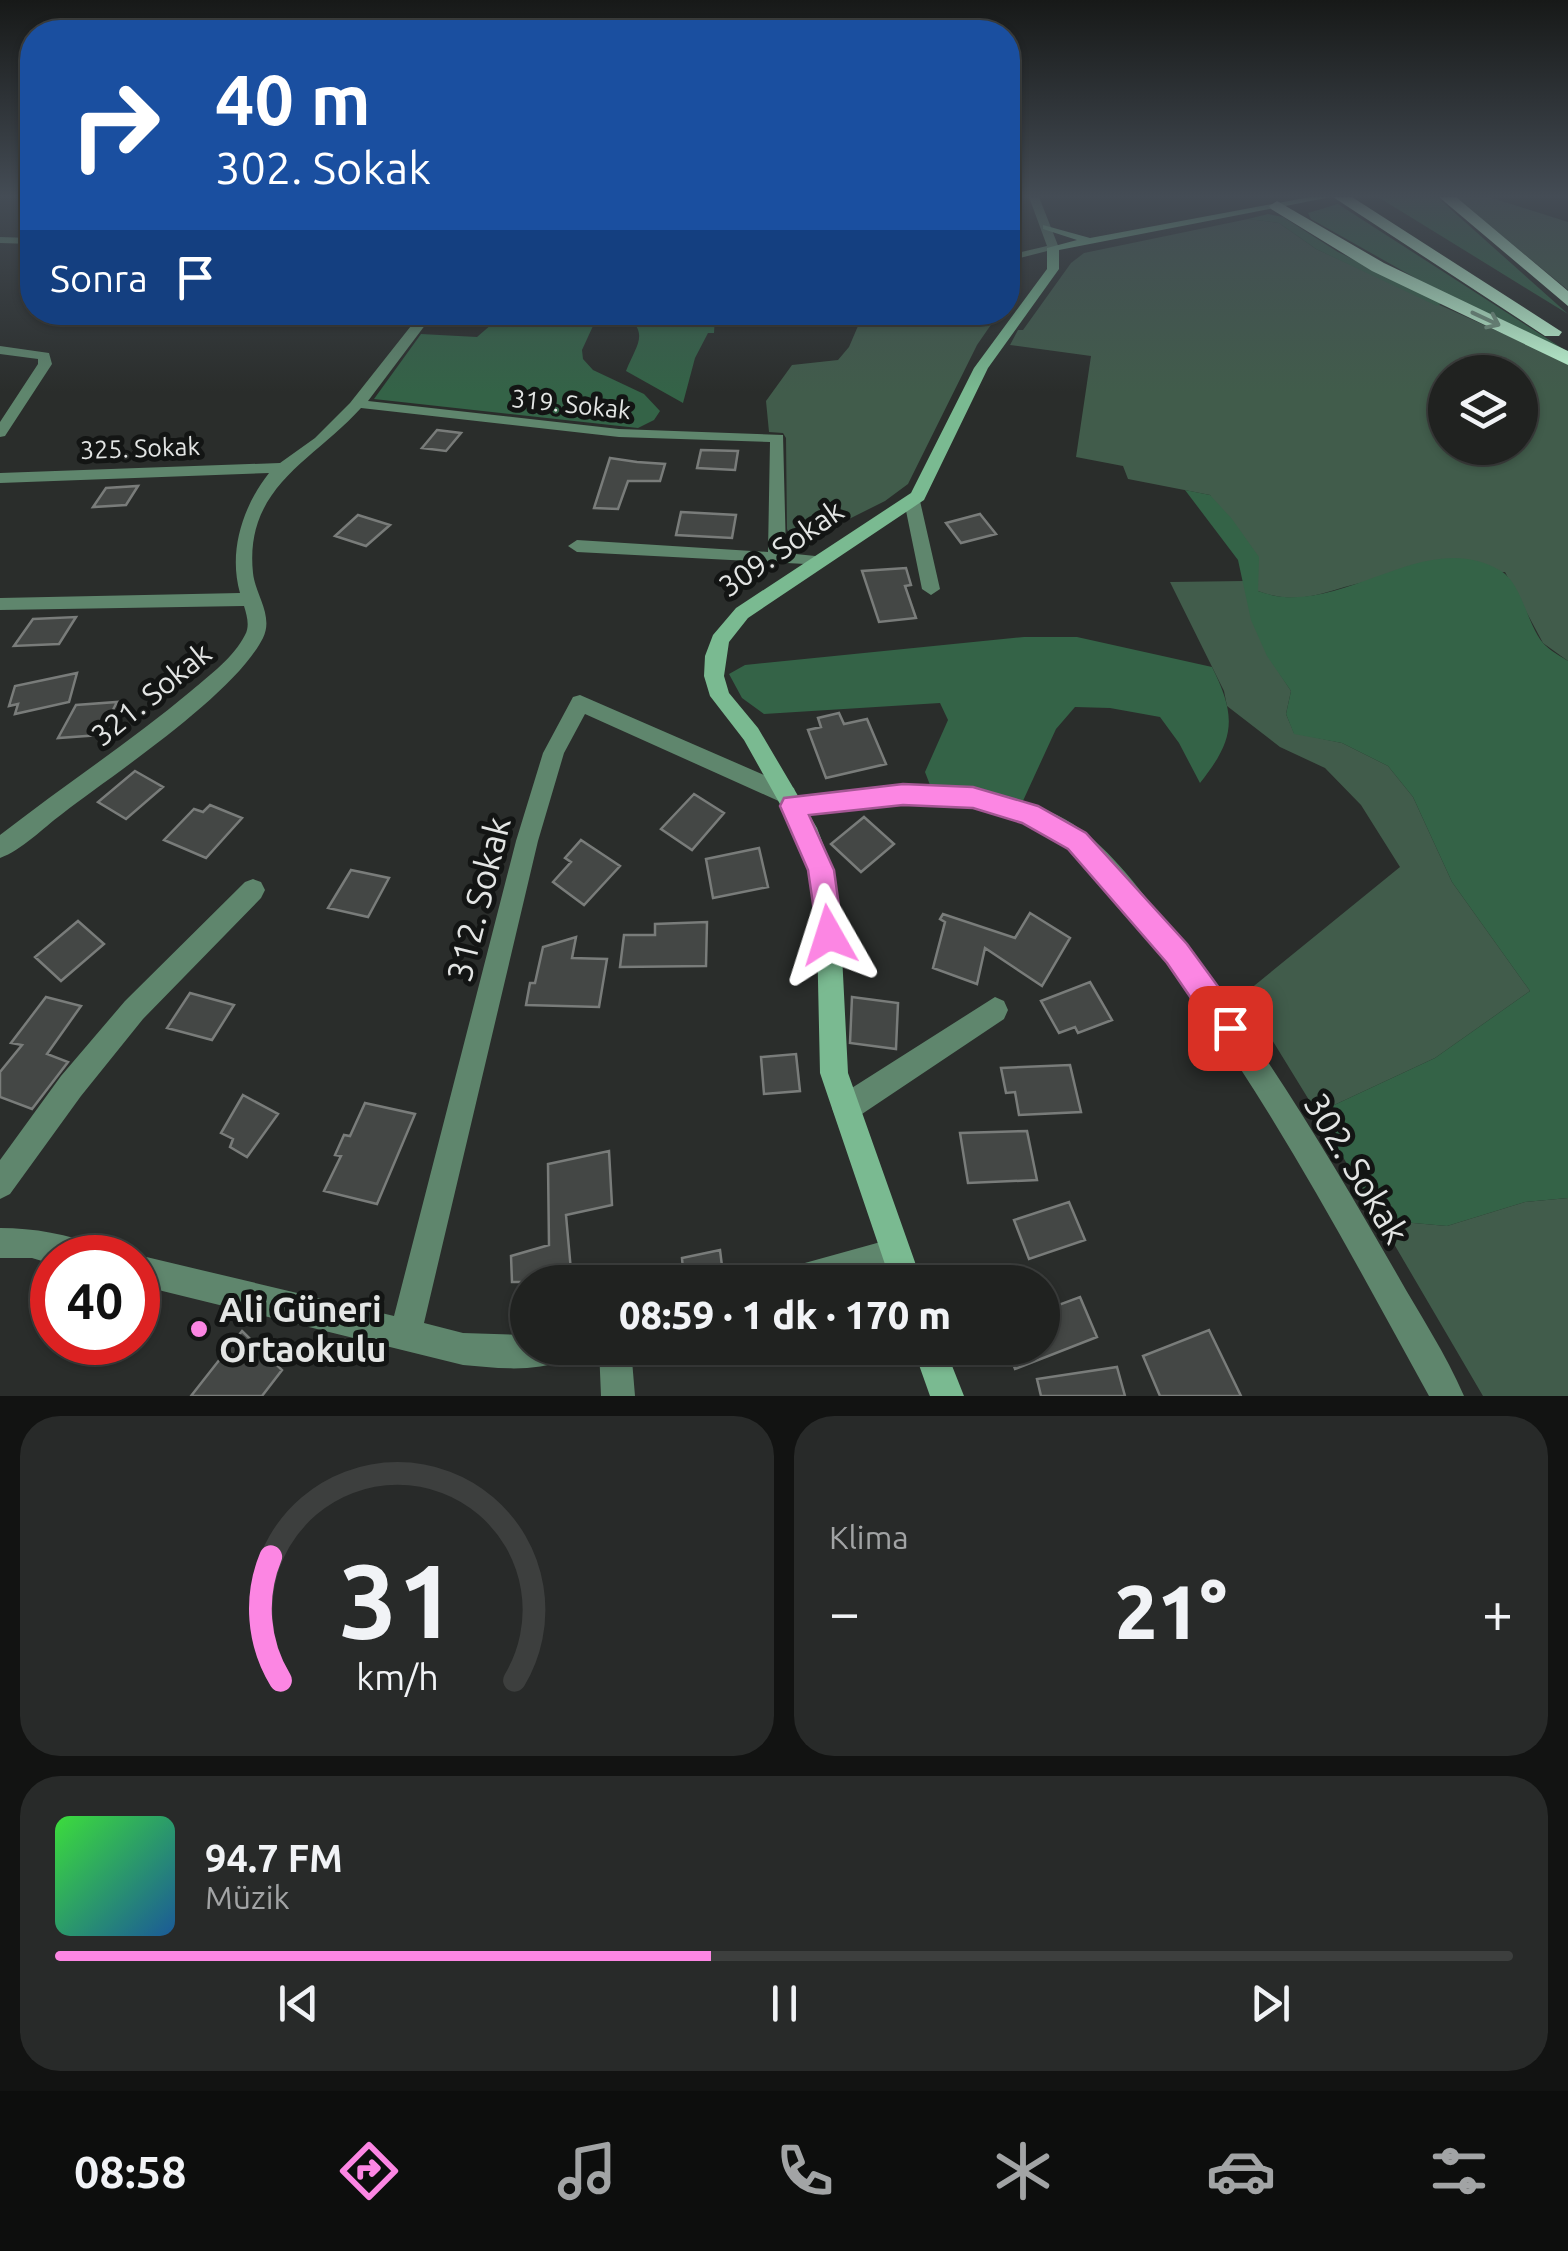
<!DOCTYPE html>
<html lang="tr">
<meta charset="utf-8">
<style>
body{margin:0;font-family:Ubuntu,sans-serif;background:#282a29;color:#f1f3f6;height:100vh;display:flex;flex-direction:column;font-size:38px;white-space:nowrap}
*{box-sizing:border-box;margin:0}
p{font-size:32px;color:#a2a4a5}
.icon{flex:none;width:55px;height:55px;fill:none;stroke:currentColor;stroke-width:2;stroke-linecap:round;stroke-linejoin:round}
.map{position:relative;height:1396px;overflow:hidden}
.sheet{display:flex;flex-direction:column;gap:20px;padding:20px;background:#121312;flex:1}
.sheet>*{flex:none}
.hud{position:absolute;left:20px;top:20px;width:1000px;height:305px;border-radius:40px;box-shadow:0 2px 8px #0004,0 0 0 2px #3d3f3e;background:#1a4fa0;color:#fff;overflow:hidden}
.tools{position:absolute;left:1428px;top:355px;display:grid;gap:20px}
.tools a{display:grid;place-items:center;width:110px;height:110px;border-radius:50%;background:#202220;box-shadow:0 2px 8px #0004,0 0 0 2px #3d3f3e;font-size:50px}
.speed{position:absolute;left:30px;top:1235px;display:flex;gap:20px;font-size:50px;font-weight:700;text-align:center}
.speed>*{display:grid;place-content:center;width:130px;height:130px;border-radius:50%;background:#202220;box-shadow:0 2px 8px #0004,0 0 0 2px #3d3f3e;line-height:1}
.speed .limit{border:15px solid #d22;background:#fff;color:#111}
.pin{position:absolute;display:grid;place-items:center;width:85px;height:85px;color:#fff;margin:-42px;border-radius:20px;box-shadow:0 5px 15px #0006}
.me{position:absolute;width:110px;margin:-55px;rotate:354deg;stroke-linejoin:round;filter:drop-shadow(0 0 8px #0008)}
.turn{display:flex;align-items:center;gap:35px;height:210px;padding:0 30px;font-size:45px}
.turn .icon{width:130px;height:130px;stroke-width:2.5}
.turn b{display:block;font-size:70px;line-height:85px}
.then{display:flex;align-items:center;height:95px;padding:0 30px;background:#0003;gap:20px;font-size:38px}
.big{font-size:75px;font-weight:800;line-height:1.1}
.sheet .widget{flex:1;display:flex;flex-direction:column;justify-content:center;gap:15px;min-width:0;padding:0 35px;border-radius:40px;background:#282a29}
.sheet .dial{align-items:center;gap:0}
.dial svg{height:260px;overflow:visible;fill:none;stroke:#3d3f3e;stroke-width:7;stroke-linecap:round;text-anchor:middle}
.dial text{fill:#f1f3f6;stroke:none}
.song{display:flex;align-items:center;gap:30px}
.cover{width:120px;height:120px;border-radius:15px;background:linear-gradient(135deg,hsl(120 70% 55%),hsl(210 70% 35%))}
.played{height:10px;border-radius:5px;background:linear-gradient(90deg,#fc86e3 45%,#3d3f3e 45%)}
.keys{display:flex;justify-content:space-around;direction:ltr}
.heat{display:flex;justify-content:space-between;align-items:center;font-size:55px;direction:ltr}
.sheet .tiles{flex:1;display:grid;gap:20px;grid-template-columns:1fr 1fr}
.widget:last-child{grid-column:span 2}
.trip{position:absolute;left:510px;top:1265px;width:550px;height:100px;border-radius:50px;background:#202220;box-shadow:0 2px 8px #0004,0 0 0 2px #3d3f3e;font-weight:800;line-height:100px;text-align:center}
.tabs{display:flex;height:160px;justify-content:space-around;align-items:center;background:#0d0e0d;color:#a2a4a5}
.tabs .icon{width:70px;height:70px}
.tabs .selected{color:#fc86e3}
.tabs b{font-size:45px;color:#f1f3f6}
.map>svg:first-child{display:block}
.green{fill:#415c4b;fill-rule:evenodd}
.forest{fill:#346347}
.building{fill:#444745;stroke:#797c7a;stroke-width:2.5}
.lines{fill:none;stroke-linecap:round;stroke-linejoin:round}
.street{fill:#5f866d;fill-rule:evenodd}
.secondary{fill:#7aba91;fill-rule:evenodd}
.highway{fill:#c2fcd6;fill-rule:evenodd}
.oneway{stroke:#73947f}
.route{fill:#fc86e3;stroke:#a45794;stroke-width:2.5}
.poi-dot{fill:#fc86e3;stroke:#131514;stroke-width:4}
.labels{text-anchor:middle;dominant-baseline:central;stroke-width:10;stroke-linejoin:round;paint-order:stroke}
.far-street-label{font-size:25px;fill:#e3e5e4;stroke:#131514}
.street-label{font-size:30px;fill:#e3e5e4;stroke:#131514}
.near-street-label{font-size:35px;fill:#e3e5e4;stroke:#131514}
.near-poi-label{font-size:35px;font-weight:bold;fill:#e3e5e4;stroke:#131514;text-anchor:start}
</style>
<div class="map">
<svg width="1568" height="1396" viewBox="0 0 1568 1396">
<rect width="100%" height="100%" fill="#2a2d2b"/>
<path class="green" d="M1455 197H1489L1568 222V290Z
M1248 219 1279 223 1316 249 1568 363V661L1543 643 1505 572C1460 576 1409 573 1364 582 1324 591 1300 607 1258 591L1210 495 1128 479 1123 466 1076 457 1091 356 1010 345 1018 330H1023L1071 263 1084 253ZM1445 372H1520V448H1445Z
M864 312 999 313 977 345 908 484 885 501 829 529 808 547C796 546 791 539 787 529L786 438 783 433 769 432 766 401 792 365 838 360 849 347Z
M1244 581C1251 625 1267 655 1291 691L1286 714 1294 733 1342 743 1388 766 1413 797 1452 882 1530 991 1435 1058 1317 1113 1244 994 1400 867 1361 805 1325 768 1280 747 1227 706 1224 691 1170 582Z
M1568 1198V1396H1483L1380 1220 1447 1226 1525 1202Z"/>
<path class="forest" d="M1378 197H1437L1568 314Z
M1338 204 1568 352 1433 288 1311 219 1308 213Z
M1268 214 1283 217 1338 252 1442 303 1437 306 1316 249 1279 223 1248 219Z
M587 313 593 326 582 350 583 359 593 370 644 394 660 411 654 420 638 428 374 399 421 334 477 337 492 324 496 313Z
M711 313 715 316 714 333H708L695 358 683 403 626 371C637 343 650 334 624 313Z
M1185 490 1210 495 1232 519 1259 557 1258 591C1340 622 1423 524 1501 571 1522 584 1527 624 1543 643 1549 650 1560 656 1568 661V1198L1525 1202 1447 1226 1380 1220 1317 1113 1435 1058 1530 991 1452 882 1413 797 1388 766 1342 743 1294 734 1286 714 1291 691 1267 656 1251 620 1238 560Z
M1024 637H1077L1212 667C1237 717 1235 739 1200 783L1179 743 1160 717 1110 708 1075 707 1056 729 1022 803 976 790 930 785 925 772 948 720 940 703 764 714 742 698 729 674 745 665Z"/>
<path class="building" d="M437 430 461 433 446 451 422 448Z
M701 450 738 451 735 470 697 468Z
M610 458 637 462 665 464 660 481H628L618 509 594 508Z
M138 486 126 505 93 507 106 488Z
M681 512 736 515 732 538 676 535Z
M980 514 996 534 961 543 946 523Z
M358 515 390 525 366 546 335 536Z
M906 568 911 585 905 586 916 618 879 622 862 571Z
M76 617 59 644 14 646 33 619Z
M77 673 69 702 15 714 18 704 9 706 15 686Z
M117 702 100 735 58 738 76 705Z
M839 713 844 724 867 719 886 764 826 778 808 730 821 727 818 718Z
M135 771 163 787 126 819 98 802Z
M694 794 724 813 692 850 661 829Z
M210 805 242 818 206 858 164 840 194 809 203 812Z
M864 817 894 844 861 872 831 844Z
M581 840 620 866 584 905 553 882 571 862 565 858Z
M759 848 768 887 713 898 706 859Z
M351 870 389 878 368 917 328 908Z
M1030 913 1070 938 1042 986 985 948 977 984 933 968 945 922 940 919 943 914 1015 938Z
M78 921 104 944 61 981 35 957Z
M707 922 706 966 620 967 624 935H655V924Z
M576 937 572 958 607 959 599 1007 526 1005 530 983H535L543 947Z
M1090 982 1112 1020 1078 1033 1075 1027 1059 1033 1041 1001Z
M190 993 234 1005 212 1040 167 1028Z
M46 997 81 1006 47 1054 68 1062 32 1109 0 1097V1072L22 1045 11 1043Z
M852 997 898 1003 896 1049 850 1043Z
M796 1054 800 1091 764 1094 761 1057Z
M1070 1065 1081 1112 1019 1115 1015 1092 1006 1093 1001 1068Z
M243 1095 278 1114 247 1157 230 1147 233 1139 221 1133Z
M365 1103 415 1114 377 1204 324 1191 341 1156 335 1155 344 1135 350 1136Z
M1027 1131 1037 1180 968 1183 960 1133Z
M609 1151 612 1205 566 1215 572 1282H512L511 1256 549 1245 548 1164Z
M1069 1202 1085 1240 1029 1259 1014 1220Z
M720 1250 724 1282H684L682 1258Z
M1080 1297 1097 1337 1015 1369 1007 1348H1042V1311Z
M1209 1330 1241 1396H1160L1143 1356Z
M242 1331 282 1370 262 1396H191Z
M1117 1367 1125 1396H1041L1037 1379Z"/>
<g class="lines">
<path class="street" d="M1029 197H1039L1059 248 1008 261V255L1047 246Z
M0 237 32 238V244L0 243Z
M422 312H435L368 401 619 429 783 435 786 553 825 557 828 561 825 565 577 552 568 546 577 540 768 552 770 442 619 437 361 408C313 461 244 487 253 573 255 594 274 616 263 638 234 695 115 773 62 814 43 828 22 850 0 858V835C63 786 130 742 191 691 210 675 234 657 245 635 250 626 247 616 244 606L0 610V598L240 593C228 551 243 506 269 473L0 483V473L280 463 315 438 350 403Z
M0 346 49 353 52 364 5 436 0 437V422L38 364V359L0 354Z
M912 496 920 501 940 589 931 595 922 589 904 501Z
M580 695 794 788 796 796C885 786 974 775 1057 815 1100 836 1131 879 1160 915 1252 1027 1326 1150 1398 1276 1420 1315 1446 1354 1464 1396H1429C1342 1238 1258 1078 1146 936 1110 890 1075 841 1019 819 949 791 866 807 793 815L785 813 783 803 585 714 564 753 538 841 424 1323 463 1333 528 1335V1348H571L566 1359C534 1373 497 1368 463 1365L138 1285V1258H131L138 1255 394 1316 516 841 543 753 573 697Z
M253 879 261 882 265 890 261 898 143 1019 81 1096 10 1194 0 1199V1160L61 1076 125 1001 245 882Z
M995 997 1004 1001 1008 1010 1004 1019 856 1118 846 1122 836 1118 832 1108 836 1098Z
M0 1228C34 1228 68 1234 100 1247L104 1258H52V1264L32 1258H0Z
M895 1238 906 1242 910 1253 906 1264C864 1281 823 1285 778 1282L783 1271 794 1266Z
M599 1348H631L635 1396H601Z"/>
<path class="secondary" d="M1310 197H1331L1059 250V269L988 368 924 500 748 618 729 642 724 676 729 693 758 728 817 828 833 870 841 935 848 1073 922 1282H891L820 1073 817 935 809 870 799 838 744 740 710 696 704 676 705 656 713 635 736 608 911 493 974 368 1047 269V248L1077 240 1043 229V225L1090 238Z
M913 1348H945L964 1396H930Z"/>
<path class="highway" d="M1333 197H1352L1562 332 1559 336H1545Z
M1439 197H1456L1568 291V306Z
M1277 201 1384 263 1568 351V365L1372 271 1271 209 1269 206Z"/>
</g>
<defs><path id="oneway-shaft" d="M-6 0H5M1.5-3L5.5 0L1.5 3" fill="none" stroke-width="1.6" stroke-linecap="round" stroke-linejoin="round" transform="scale(2.5)"/></defs>
<use class="oneway" href="#oneway-shaft" transform="translate(1486 319) rotate(25)"/>
<linearGradient id="sky" x2="0" y2="1"><stop stop-color="#171918"/><stop offset="0.5" stop-color="#444c55"/><stop offset="1" stop-color="#444c55" stop-opacity="0"/></linearGradient>
<rect width="1568" height="392" fill="url(#sky)"/>
<path class="route" d="M903 784 973 787 1038 806 1086 833 1187 944 1241 1018 1245 1028 1241 1039 1230 1043 1219 1039 1167 963 1068 849 1022 823 973 808 903 805 809 815 834 870 843 935 839 945 829 949 819 945 808 870 780 806 784 798Z"/>
<circle class="poi-dot" cx="199" cy="1329" r="10"/>
<g class="labels">
<g class="far-street-label">
<text transform="translate(571 404) rotate(6)">319. Sokak</text>
<text transform="translate(140 448) rotate(-2)">325. Sokak</text>
</g>
<g class="street-label">
<text transform="translate(781 548) rotate(-35)">309. Sokak</text>
<text transform="translate(151 694) rotate(-39)">321. Sokak</text>
</g>
<g class="near-street-label">
<text transform="translate(478 899) rotate(-76)">312. Sokak</text>
<text transform="translate(1357 1168) rotate(59)">302. Sokak</text>
</g>
<g class="near-poi-label">
<text x="219" y="1309">Ali Güneri<tspan x="219" dy="40">Ortaokulu</tspan></text>
</g>
</g>
</svg>
<div class="tools">
<a><svg class="icon" aria-label="layers" viewBox="0 0 24 24"><path d="M12 4l9 5-9 5-9-5zM3 14l9 5 9-5"/></svg></a>
</div>
<div class="speed"><div class="limit">40</div></div>
<div class="pin" style="left:1230px;top:1028px;background:#d93025"><svg class="icon" aria-label="arrive" viewBox="0 0 24 24"><path d="M6 21V4h12l-3 4 3 4H6"/></svg></div>
<svg class="me" style="left:829px;top:935px" viewBox="-20 -20 40 40"><path d="M0-17L14 15 0 8-14 15z" fill="#fc86e3" stroke="#fff" stroke-width="4"/></svg>
<div class="trip">08:59 · 1 dk · 170 m</div>
<div class="hud">
<div class="turn"><svg class="icon" aria-label="right" viewBox="0 0 24 24"><path d="M7 20v-9h11M14 6l5 5-5 5"/></svg><div><b>40 m</b>302. Sokak</div></div>
<div class="then">Sonra<svg class="icon" aria-label="arrive" viewBox="0 0 24 24"><path d="M6 21V4h12l-3 4 3 4H6"/></svg></div>
</div>
</div>
<section class="sheet">
<div class="tiles">
<div class="widget dial"><svg viewBox="0 0 100 80">
<path d="M14 69A42 42 0 1 1 86 69"/>
<path d="M14 69A42 42 0 0 1 11 31" stroke="#fc86e3"/>
<text x="50" y="56" font-size="32" font-weight="700">31</text>
<text x="50" y="72" font-size="11">km/h</text>
</svg></div>
<div class="widget"><p>Klima</p>
<div class="heat"><a>−</a><b class="big">21°</b><a>+</a></div>
</div>
<div class="widget">
<div class="song"><i class="cover"></i><div><b>94.7 FM</b><p>Müzik</p></div></div>
<div class="played"></div>
<div class="keys"><svg class="icon" aria-label="previous" viewBox="0 0 24 24"><path d="M18 5L8 12l10 7zM5 5v14"/></svg><svg class="icon" aria-label="pause" viewBox="0 0 24 24"><path d="M8 5v14M16 5v14"/></svg><svg class="icon" aria-label="next" viewBox="0 0 24 24"><path d="M6 5l10 7-10 7zM19 5v14"/></svg></div>
</div>
</div>
</section>
<nav class="tabs">
<b>08:58</b>
<svg class="icon selected" aria-label="directions" viewBox="0 0 24 24"><path d="M12 3l9 9-9 9-9-9zM9 14v-3h6M13 9l2 2-2 2"/></svg>
<svg class="icon" aria-label="music" viewBox="0 0 24 24"><path d="M9 18V5l10-2v13"/><circle cx="6" cy="18" r="3"/><circle cx="16" cy="16" r="3"/></svg>
<svg class="icon" aria-label="phone" viewBox="0 0 24 24"><path d="M5 4h4l2 5-3 2q2 4 5 5l2-3 5 2v4C11 20 4 13 5 4z"/></svg>
<svg class="icon" aria-label="climate" viewBox="0 0 24 24"><path d="M12 3v18M4 7l16 10M4 17L20 7"/></svg>
<svg class="icon" aria-label="car" viewBox="0 0 24 24"><path d="M5 17H2v-5l4-1 3-4h7l3 4 3 1v5h-3M9 17h6M6 11h13"/><circle cx="7" cy="17" r="2"/><circle cx="17" cy="17" r="2"/></svg>
<svg class="icon" aria-label="filters" viewBox="0 0 24 24"><path d="M4 7h16M4 17h16"/><circle cx="9" cy="7" r="2"/><circle cx="15" cy="17" r="2"/></svg>
</nav>
